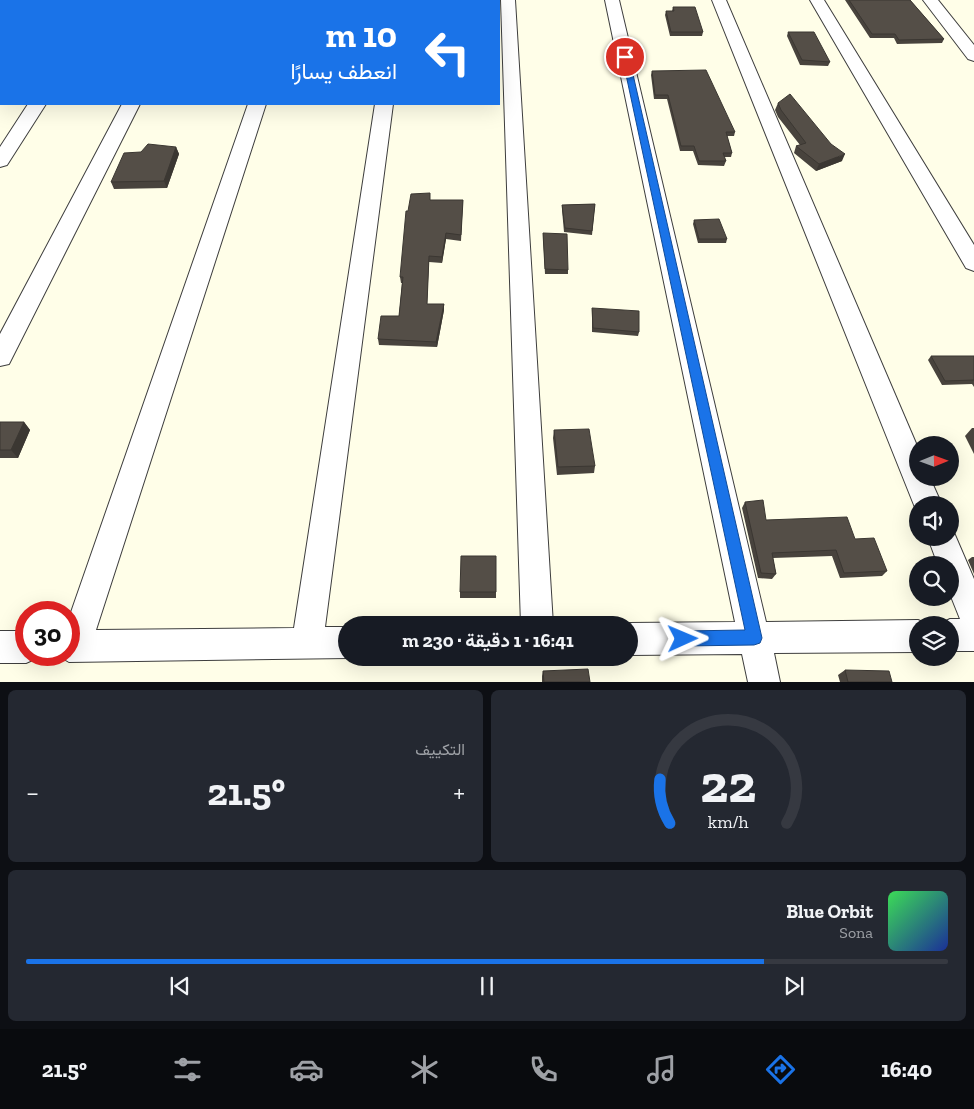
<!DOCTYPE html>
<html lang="ar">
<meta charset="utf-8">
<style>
body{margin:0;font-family:"Zilla Slab",Vazirmatn,serif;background:#242831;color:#f1f3f6;direction:rtl;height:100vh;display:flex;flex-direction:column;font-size:19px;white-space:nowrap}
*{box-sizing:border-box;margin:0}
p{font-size:16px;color:#9ea1a6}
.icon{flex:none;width:28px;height:28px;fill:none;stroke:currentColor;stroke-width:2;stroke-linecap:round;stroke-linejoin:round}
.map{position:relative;height:682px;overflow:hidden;direction:ltr}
.details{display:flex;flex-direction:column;gap:8px;padding:8px;background:#0d0f14;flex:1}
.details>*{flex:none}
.banner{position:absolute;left:0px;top:0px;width:500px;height:105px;box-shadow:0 5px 20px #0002;direction:rtl;background:#1a73e8;color:#fff;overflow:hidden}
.needle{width:32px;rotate:89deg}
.controls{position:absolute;left:909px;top:436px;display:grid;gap:10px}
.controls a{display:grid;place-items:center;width:50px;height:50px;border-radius:50%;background:#171b24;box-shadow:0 5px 20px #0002;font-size:25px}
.speed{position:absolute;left:15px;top:601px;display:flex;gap:10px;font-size:25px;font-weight:700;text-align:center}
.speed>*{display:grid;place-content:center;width:65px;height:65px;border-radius:50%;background:#171b24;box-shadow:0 5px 20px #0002;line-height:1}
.speed .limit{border:8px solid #d22;background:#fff;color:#111}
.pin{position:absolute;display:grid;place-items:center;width:42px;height:42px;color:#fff;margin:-21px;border:2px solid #fff;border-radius:50%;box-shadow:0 1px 5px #0007}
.me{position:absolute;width:55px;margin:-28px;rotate:89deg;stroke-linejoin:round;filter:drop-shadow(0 0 4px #0008)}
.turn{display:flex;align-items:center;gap:18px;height:105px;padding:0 20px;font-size:22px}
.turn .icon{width:65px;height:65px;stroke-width:2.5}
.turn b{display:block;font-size:35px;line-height:42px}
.big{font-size:38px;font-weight:700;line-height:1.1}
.details .widget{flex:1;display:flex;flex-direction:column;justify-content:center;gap:8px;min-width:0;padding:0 18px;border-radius:8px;background:#242831}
.details .dial{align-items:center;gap:0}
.dial svg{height:130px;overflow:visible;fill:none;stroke:#363941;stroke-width:7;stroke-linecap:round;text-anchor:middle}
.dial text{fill:#f1f3f6;stroke:none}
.song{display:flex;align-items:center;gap:15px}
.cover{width:60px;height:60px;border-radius:8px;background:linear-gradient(135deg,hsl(130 70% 55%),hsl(230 70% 35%))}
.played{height:5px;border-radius:2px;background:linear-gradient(90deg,#1a73e8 80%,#363941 80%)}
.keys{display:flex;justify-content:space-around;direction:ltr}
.heat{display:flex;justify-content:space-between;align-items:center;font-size:28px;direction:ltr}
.details .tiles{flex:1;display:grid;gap:8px;grid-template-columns:1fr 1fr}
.widget:last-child{grid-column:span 2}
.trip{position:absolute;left:338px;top:616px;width:300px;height:50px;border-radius:25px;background:#171b24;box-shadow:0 5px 20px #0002;font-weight:700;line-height:50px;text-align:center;direction:rtl}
.tabs{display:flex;height:80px;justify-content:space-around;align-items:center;background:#090b0e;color:#9ea1a6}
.tabs .icon{width:35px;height:35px}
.tabs .active{color:#1a73e8}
.tabs b{font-size:22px;color:#f1f3f6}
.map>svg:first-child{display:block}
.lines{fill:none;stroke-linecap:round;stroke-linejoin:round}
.minor-casing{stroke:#3e3e3e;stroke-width:2}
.minor{fill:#fff;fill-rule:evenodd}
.wall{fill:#48433d}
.shaded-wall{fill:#3b3732}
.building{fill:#544e47;stroke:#3b3732}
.route{fill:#1a73e8;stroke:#114b97}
</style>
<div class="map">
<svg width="974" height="682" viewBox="0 0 974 682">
<rect width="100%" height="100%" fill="#fffee8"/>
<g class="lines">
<g class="minor-casing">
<path id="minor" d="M285 0H299V1H285Z
M392 0H406V1H392Z
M501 0H515L553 625H521Z
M605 0H619L766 622 918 620 929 625H918V652L774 653 780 682H748L742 654 629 655V625H625L629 623 735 622Z
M712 0H726L918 448V478H930L942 505H918V513L914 505Z
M810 0H824L974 245V271L966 268Z
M923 0H938L974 45V61L968 59Z
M28 104H46L7 165 0 167V147Z
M122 104H140L9 364 0 366V334Z
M248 104H266L96 630 294 628 375 104H393L325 627H346V658H349L69 662 57 655H69V618Z
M950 528H952L974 579V651H950V625H938L950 619H960L950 594V565H938L928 538H950Z
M0 631H26V655H39L37 658 26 663H0Z"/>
</g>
<use href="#minor" class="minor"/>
</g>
<path class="wall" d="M845 0H910L944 39 942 43 897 44 894 38H870Z
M673 7 703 32 702 36H670L665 15 666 11H672Z
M788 32 830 62 828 66 800 65 787 36Z
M652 71 735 132 734 136H727L732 153 731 157H724L726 161 724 166 698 165 693 151H680L667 99H654L651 75Z
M778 103 842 161 816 171 794 153 796 146 800 145 778 117 775 110Z
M176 147 179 154 167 188 114 189 111 182 141 152Z
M431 200H463L461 241 446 239 442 263 429 262 427 304H444V310L437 347 379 345 378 339 399 316 402 283H401L400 277Z
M595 204 592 235 564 232 562 210V205Z
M694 220 727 239 726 243H698L693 224Z
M543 233 568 270V274H545Z
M592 308 639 332 638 336 592 332Z
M931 356H974V387L972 384 942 385 928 360Z
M0 422H24L30 430 18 458H0Z
M972 428H974V454L965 436Z
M554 430 595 466 594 473 557 475 553 438Z
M745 502 766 520 855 539 887 571 882 576 840 578 832 556 773 558 776 574 772 579 758 578 742 508Z
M496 556V598H460V592Z
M972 557H974V574L968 560Z
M845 670 892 682H840L838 675Z
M543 671 590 682H542V676Z"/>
<path class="shaded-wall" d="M176 147 179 154 167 188 164 181Z
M845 154 842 161 816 171 819 164Z
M446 233V239L442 263V257Z
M444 304V310L437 347 436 342Z
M24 422 30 430 18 458 11 450Z"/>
<path class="building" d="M190 0H228L227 1H189Z
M310 0H338V1H310Z
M849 0H910L944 39 899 40 895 34H872Z
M673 7H695L703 32H671L666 11H674Z
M788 32H814L830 62 802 60Z
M706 70 735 132H726L732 153H723L726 161H699L694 146H681L668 95H655L652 71Z
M790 94 831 144 845 154 819 164 796 146 806 143 781 110 778 103Z
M148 144 176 147 164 181 111 182 124 153 141 152Z
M430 193V200H463L461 235 446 233 442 257 429 256 427 304H444L436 342 378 339 381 316H399L403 277H400L406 211H408L411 194Z
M595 204 592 231 565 228 562 205Z
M719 219 727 239H699L694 220Z
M543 233 567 234 568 270 545 269Z
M592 308 639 311V332L593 328Z
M931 356H974V380L945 381Z
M0 422H24L11 450H0Z
M589 429 595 466 558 467 554 430Z
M763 500 766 520 847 517 855 539 874 538 887 571 844 573 836 550 772 553 776 574 761 573 745 502Z
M461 556H496V592H460Z
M588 669 590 682H544L543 671Z
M845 670 889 671 892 682H848Z"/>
<path class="route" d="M622 56 629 57 762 638 760 643 754 645 683 646 677 644 675 639 677 633 683 631 745 630Z"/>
</svg>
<div class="controls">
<a><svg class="needle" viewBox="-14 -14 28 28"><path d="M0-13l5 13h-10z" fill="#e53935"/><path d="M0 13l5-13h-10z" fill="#9ea1a6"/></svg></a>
<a><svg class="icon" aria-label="sound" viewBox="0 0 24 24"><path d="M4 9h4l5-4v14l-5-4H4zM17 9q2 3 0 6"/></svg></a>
<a><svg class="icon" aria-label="search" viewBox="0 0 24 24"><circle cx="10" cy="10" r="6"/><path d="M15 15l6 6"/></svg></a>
<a><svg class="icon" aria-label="layers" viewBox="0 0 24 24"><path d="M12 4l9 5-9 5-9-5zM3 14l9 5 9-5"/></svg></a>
</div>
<div class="speed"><div class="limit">30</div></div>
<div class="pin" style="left:625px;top:57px;background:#d93025"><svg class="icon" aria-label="arrive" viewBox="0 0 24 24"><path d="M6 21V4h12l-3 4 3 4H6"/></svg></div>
<svg class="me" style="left:683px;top:639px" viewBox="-20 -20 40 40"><path d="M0-17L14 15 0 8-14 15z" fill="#1a73e8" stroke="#fff" stroke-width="4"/></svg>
<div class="trip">16:41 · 1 دقيقة · 230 m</div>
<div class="banner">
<div class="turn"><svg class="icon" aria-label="left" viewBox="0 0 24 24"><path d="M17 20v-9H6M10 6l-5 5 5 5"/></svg><div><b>10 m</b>انعطف يسارًا</div></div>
</div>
</div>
<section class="details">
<div class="tiles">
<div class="widget dial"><svg viewBox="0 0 100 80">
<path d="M14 69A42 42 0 1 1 86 69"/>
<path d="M14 69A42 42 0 0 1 8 42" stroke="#1a73e8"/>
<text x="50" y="56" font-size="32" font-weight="700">22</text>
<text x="50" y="72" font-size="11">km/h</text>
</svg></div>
<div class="widget"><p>التكييف</p>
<div class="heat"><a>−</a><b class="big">21.5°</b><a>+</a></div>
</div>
<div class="widget">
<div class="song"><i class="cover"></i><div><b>Blue Orbit</b><p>Sona</p></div></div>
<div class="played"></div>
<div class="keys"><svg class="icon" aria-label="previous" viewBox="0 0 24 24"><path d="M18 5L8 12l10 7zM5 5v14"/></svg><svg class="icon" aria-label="pause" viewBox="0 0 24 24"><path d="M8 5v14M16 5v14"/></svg><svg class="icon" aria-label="next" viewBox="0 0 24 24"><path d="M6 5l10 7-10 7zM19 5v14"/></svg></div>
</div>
</div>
</section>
<nav class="tabs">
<b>16:40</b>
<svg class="icon active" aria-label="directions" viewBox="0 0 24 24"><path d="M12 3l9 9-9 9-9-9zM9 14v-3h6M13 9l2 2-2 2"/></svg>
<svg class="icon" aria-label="music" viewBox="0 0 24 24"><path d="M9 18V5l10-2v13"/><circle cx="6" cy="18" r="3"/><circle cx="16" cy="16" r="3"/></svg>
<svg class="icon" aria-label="phone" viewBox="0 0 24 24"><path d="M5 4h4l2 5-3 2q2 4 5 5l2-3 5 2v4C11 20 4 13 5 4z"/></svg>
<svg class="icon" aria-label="climate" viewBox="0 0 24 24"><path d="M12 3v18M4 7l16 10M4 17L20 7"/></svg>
<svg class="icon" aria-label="car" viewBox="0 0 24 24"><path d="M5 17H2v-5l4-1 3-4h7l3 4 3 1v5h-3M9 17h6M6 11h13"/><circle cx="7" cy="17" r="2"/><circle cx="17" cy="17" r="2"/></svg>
<svg class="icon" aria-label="filters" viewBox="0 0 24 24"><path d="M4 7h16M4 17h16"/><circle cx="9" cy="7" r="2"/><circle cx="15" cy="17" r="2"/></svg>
<b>21.5°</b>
</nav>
